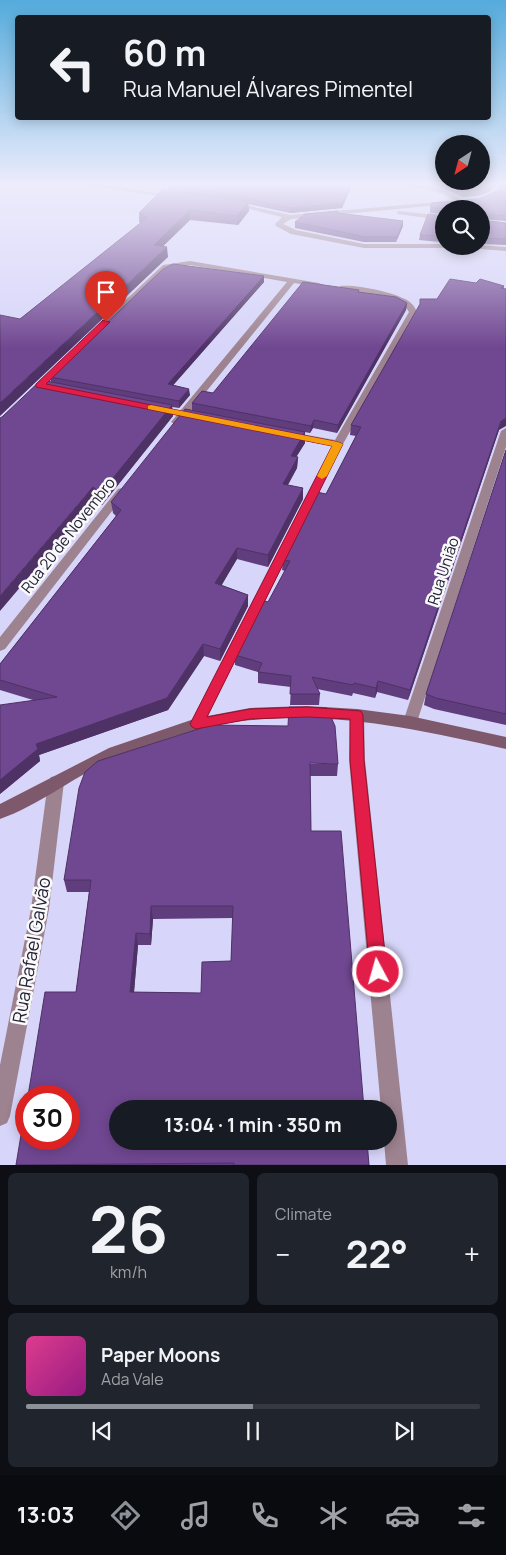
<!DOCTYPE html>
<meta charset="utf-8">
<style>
body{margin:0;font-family:Manrope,sans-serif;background:#20242c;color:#f1f3f6;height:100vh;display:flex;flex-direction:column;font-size:19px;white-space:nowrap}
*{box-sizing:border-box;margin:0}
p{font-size:16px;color:#9ea1a6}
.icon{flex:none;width:28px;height:28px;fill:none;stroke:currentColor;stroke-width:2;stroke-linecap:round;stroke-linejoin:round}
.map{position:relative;height:1165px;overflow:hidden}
.side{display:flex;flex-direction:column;gap:8px;padding:8px;background:#0d0f14;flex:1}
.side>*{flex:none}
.banner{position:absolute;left:15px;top:15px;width:476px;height:105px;border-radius:5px;box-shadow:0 2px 12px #0003;background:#171b24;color:#f1f3f6;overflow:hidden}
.needle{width:32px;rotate:216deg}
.tools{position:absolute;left:435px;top:135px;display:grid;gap:10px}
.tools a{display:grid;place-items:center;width:55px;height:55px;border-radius:50%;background:#171b24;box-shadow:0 2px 12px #0003;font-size:25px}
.speed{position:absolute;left:15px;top:1085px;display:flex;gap:10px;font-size:25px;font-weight:700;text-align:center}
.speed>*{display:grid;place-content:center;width:65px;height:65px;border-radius:50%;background:#171b24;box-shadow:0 2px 12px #0003;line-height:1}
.speed .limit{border:8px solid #d22;background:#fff;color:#111}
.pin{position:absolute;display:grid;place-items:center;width:42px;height:42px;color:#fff;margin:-51px -21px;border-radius:50% 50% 50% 0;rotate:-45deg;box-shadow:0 0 5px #0007}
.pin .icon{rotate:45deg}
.me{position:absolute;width:55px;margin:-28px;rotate:354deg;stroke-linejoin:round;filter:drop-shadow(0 0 4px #0008)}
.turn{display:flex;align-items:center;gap:18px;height:105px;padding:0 25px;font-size:22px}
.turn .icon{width:65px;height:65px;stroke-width:2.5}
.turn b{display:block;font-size:35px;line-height:42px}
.big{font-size:38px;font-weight:700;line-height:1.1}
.side .tile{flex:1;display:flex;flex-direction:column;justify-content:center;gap:8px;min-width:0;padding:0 18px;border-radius:8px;background:#20242c}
.side .dial{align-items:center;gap:0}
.dial b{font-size:65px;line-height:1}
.song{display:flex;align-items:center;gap:15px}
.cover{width:60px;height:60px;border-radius:8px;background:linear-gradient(135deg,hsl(330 70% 55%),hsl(310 70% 35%))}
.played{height:5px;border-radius:2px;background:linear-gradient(90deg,#8c9099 50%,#363941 50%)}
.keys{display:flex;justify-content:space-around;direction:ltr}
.heat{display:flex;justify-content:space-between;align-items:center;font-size:28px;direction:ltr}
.side .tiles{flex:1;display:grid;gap:8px;grid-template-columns:1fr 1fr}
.tile:last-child{grid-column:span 2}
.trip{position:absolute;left:109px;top:1100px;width:288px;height:50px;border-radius:25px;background:#171b24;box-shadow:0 2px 12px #0003;font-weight:700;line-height:50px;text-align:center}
.tab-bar{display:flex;height:80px;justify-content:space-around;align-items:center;background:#090b0e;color:#9ea1a6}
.tab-bar .icon{width:35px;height:35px}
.tab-bar .selected{color:#8c9099}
.tab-bar b{font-size:22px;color:#f1f3f6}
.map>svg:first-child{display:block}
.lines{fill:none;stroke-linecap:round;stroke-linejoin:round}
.street{fill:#9d828f;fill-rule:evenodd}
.secondary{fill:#7e596b;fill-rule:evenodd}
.wall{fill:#603d7d;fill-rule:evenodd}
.shaded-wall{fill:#4e3266}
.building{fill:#704791;stroke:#4e3266;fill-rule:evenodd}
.route{fill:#e11d48;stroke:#92132f}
.slow{fill:#f59e0b}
.labels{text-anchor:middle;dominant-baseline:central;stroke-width:5;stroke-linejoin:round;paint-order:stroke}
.street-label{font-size:15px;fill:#232137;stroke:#fafafa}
.near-street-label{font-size:18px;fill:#232137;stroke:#fafafa}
</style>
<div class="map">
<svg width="506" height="1165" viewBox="0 0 506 1165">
<rect width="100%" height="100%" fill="#d7d5f9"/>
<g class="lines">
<path class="street" d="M87 185H107L175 196 172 198Z
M410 185C430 185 449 189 464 202L459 203 443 194Z
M499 185H505C501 193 492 200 483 199V197L496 190Z
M448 201 451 203 450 204 291 219 283 224 296 230 364 244H444V246H448L444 248H364L291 234 276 226 275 224 282 217 229 204 232 202 290 215Z
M399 211 444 216V220L397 214V212Z
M481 245 506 247V251L468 248 464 246Z
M190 261 319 283 323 285 319 287 294 283 180 424 176 425 171 422 287 282 190 265 168 269 36 394H30V390L163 265Z
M340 286C356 284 393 292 407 300 412 303 415 307 417 312L343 444 202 728 197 730 192 728 190 724 332 446 290 438 285 435 290 432 335 440 409 312C400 294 358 294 340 290Z
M506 428V447L417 722 415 726 410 728 405 726 403 722 501 431Z
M122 488 126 489 128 491 126 493 5 649 0 651V637L118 489Z
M357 709 362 711 364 715 365 760 408 1165H386L384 1141H388V1109H381L349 760 350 715 352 711Z
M56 776 61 777 64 782 49 909 10 1116 7 1123 0 1126V1065L31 909 48 782 51 777Z"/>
<path class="secondary" d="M307 706 357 709 410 716 506 737V749C420 730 341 712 252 720 208 723 162 740 121 756 79 772 43 804 0 819V804L109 748 197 718 250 708Z"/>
</g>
<path class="wall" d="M170 185H352L342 208 290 213 248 204 249 211 238 225 190 220 163 246 168 257 20 319 141 223 139 222V213L169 190V186Z
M440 185H496L490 191 482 195 462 197 440 187Z
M506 185V221L481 219 482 220 506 223V245L481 244V209H444V214L430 213V207L478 199 499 191Z
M338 211V213L403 221V226L396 242H364L295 228V222Z
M444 216V239L442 238 440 242 419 240 420 235Z
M264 276V282L173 385 190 395 179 408 172 407 173 416 102 505 2 417 51 382 50 377Z
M476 283 504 286 499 430 408 700 377 692 375 698 353 693 352 696 317 689 320 694 319 705H290L291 687 258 683V672L235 665V655L268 602 285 571 282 570 283 560 326 494 356 436 350 435 351 425 437 299Z
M359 290V292L407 303 406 310 337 433 313 428 310 433 305 432V443L296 457H298L297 468 288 485 303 499 268 567 237 559 221 585 248 595V606L220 661 204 656 168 710 39 755 40 761 0 794 33 700 0 690V664L116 516 113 513 111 502 192 410V403L213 393Z
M506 450V725L434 709 424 705 426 694Z
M98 761 338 764 337 776H310L311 831 369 1165H16L76 992 89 892H67L64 880ZM233 918 231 961 201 993 134 992 138 945H151L153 919Z"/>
<path class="shaded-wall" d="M350 185H352L342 208 290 213V208Z
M492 185H496L490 191 482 195 462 197 463 192Z
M248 202 249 211 238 225 237 216Z
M190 210V220L154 255V245Z
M403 221V226L396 242 397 237Z
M167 247 168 257 0 416V403Z
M264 276V282L169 390 168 384Z
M407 303 406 310 337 433 338 425Z
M189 389 190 395 179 408V401Z
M172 405 173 416 102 505 101 493Z
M506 418V426L499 430 408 700 410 690 501 421Z
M314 420 313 428 310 433 311 426Z
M305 432V443L290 467 291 456Z
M298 457 297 468 282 495 283 484Z
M93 487 95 499 0 611V596Z
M303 488V499L268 567V555Z
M237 548V559L216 595 215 583Z
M248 595V606L220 661V649Z
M203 644 204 656 168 710 39 755 40 761 0 794V780L36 744Z
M378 681 377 692 375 698 376 688Z
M151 906 153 919 151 945 150 934Z
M136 933 138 945 133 1004 130 992Z"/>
<path class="building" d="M170 185H350L342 203 290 208 233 195 169 186Z
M448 185H492L482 189 463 192Z
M504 185H506V216L481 213V209H445L430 207 432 203 478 199 499 191Z
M163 189 248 202 237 216 190 210 154 245 167 247 0 403V315L20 319 148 217 141 216 144 214 139 213Z
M338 211 337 213 403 221 397 237H365L295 222 305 214Z
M428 214 444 216V233H443L441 236 420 235Z
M481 218 482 220 506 223V239L481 238Z
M173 264 264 276 168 384 189 389 179 401 50 377 163 269Z
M450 279 476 283 480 279 504 286 501 288 506 289V418L501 421 410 690 378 681 376 688 354 683 353 685 312 677 320 694H290L291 676 258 672 262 663 235 655 262 600 268 602 290 561 283 560 317 492 326 494 356 436 361 427 351 425 420 304V299H437Z
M303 282 359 290 358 292 396 297 407 303 338 425 314 420 311 426 192 403 202 391 213 393Z
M41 380 172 405 101 493 93 487 0 596V418L2 417Z
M185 409 305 432 291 456 298 457 283 484 303 488 268 555 237 548 215 583 248 595 220 649 203 644 167 698 36 744 38 749 0 780V705L57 697 0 680V664L121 510 111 502Z
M506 450V714L436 698 426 694Z
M289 707 327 708 335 726 338 764 310 763 311 831H341L364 1109H118V1141H367L369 1165H234V1163L16 1165 26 1105V1139H69V1096H28L45 992H76L91 880H64L79 788 85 772 98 761 211 725 288 726ZM151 906H233L231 961 202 962 201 993 130 992 136 933 150 934Z"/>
<linearGradient id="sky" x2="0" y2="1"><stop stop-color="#54abdc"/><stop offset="0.53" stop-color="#edecfc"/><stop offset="1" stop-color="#edecfc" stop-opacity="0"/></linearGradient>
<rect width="506" height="348" fill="url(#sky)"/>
<path class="route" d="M103 320 110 322 46 384 338 442 343 444 207 717 250 709 307 707 361 711 363 715 364 760 387 972 384 978 378 980 372 978 370 972 350 760V719L307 717 250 719 196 729 192 727 190 724 332 446 36 387V384Z"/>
<path class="slow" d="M151 405 338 442 343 444 327 476 322 479 317 476 332 446 148 409V406Z"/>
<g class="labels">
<g class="street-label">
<text transform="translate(68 535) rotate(-52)">Rua 20 de Novembro</text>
<text transform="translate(443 571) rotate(-72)">Rua União</text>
</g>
<g class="near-street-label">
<text transform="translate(31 950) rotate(-80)">Rua Rafael Galvão</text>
</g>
</g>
</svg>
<div class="tools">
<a><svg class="needle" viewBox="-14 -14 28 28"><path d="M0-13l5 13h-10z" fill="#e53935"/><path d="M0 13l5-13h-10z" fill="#9ea1a6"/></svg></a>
<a><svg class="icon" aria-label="search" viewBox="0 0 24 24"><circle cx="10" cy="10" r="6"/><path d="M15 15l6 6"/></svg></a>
</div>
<div class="speed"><div class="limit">30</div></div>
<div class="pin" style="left:106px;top:322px;background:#d93025"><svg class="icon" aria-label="arrive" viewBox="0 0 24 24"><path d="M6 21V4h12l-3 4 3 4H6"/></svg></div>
<svg class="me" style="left:378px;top:972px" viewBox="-20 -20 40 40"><circle r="17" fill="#e11d48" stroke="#fff" stroke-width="3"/><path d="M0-11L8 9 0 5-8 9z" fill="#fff"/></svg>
<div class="trip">13:04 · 1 min · 350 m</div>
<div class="banner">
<div class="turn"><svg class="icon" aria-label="left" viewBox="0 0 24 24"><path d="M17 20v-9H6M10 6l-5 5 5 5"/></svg><div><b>60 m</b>Rua Manuel Álvares Pimentel</div></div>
</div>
</div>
<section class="side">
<div class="tiles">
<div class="tile dial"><b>26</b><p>km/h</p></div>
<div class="tile"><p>Climate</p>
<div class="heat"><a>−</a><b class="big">22°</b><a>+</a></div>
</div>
<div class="tile">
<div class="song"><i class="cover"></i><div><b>Paper Moons</b><p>Ada Vale</p></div></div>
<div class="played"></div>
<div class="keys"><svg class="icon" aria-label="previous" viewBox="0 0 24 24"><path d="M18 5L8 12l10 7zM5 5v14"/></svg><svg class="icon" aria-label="pause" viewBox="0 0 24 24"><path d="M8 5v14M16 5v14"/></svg><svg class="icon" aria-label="next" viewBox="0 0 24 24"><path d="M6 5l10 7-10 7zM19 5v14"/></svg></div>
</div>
</div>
</section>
<nav class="tab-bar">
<b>13:03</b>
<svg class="icon selected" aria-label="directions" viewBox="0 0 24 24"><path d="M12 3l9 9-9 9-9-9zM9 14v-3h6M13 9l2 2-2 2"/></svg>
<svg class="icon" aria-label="music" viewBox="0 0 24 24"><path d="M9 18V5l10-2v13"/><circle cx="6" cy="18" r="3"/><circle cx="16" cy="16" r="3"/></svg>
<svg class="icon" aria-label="phone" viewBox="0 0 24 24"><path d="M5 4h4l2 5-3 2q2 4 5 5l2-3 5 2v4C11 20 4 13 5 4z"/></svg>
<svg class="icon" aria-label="climate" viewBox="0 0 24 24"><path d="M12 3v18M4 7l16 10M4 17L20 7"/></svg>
<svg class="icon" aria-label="car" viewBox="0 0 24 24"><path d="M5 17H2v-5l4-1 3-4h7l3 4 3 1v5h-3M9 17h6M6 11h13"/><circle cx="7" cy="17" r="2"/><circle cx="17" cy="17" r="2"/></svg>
<svg class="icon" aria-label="filters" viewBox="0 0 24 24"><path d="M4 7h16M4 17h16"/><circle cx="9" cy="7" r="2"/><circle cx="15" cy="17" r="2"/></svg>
</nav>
